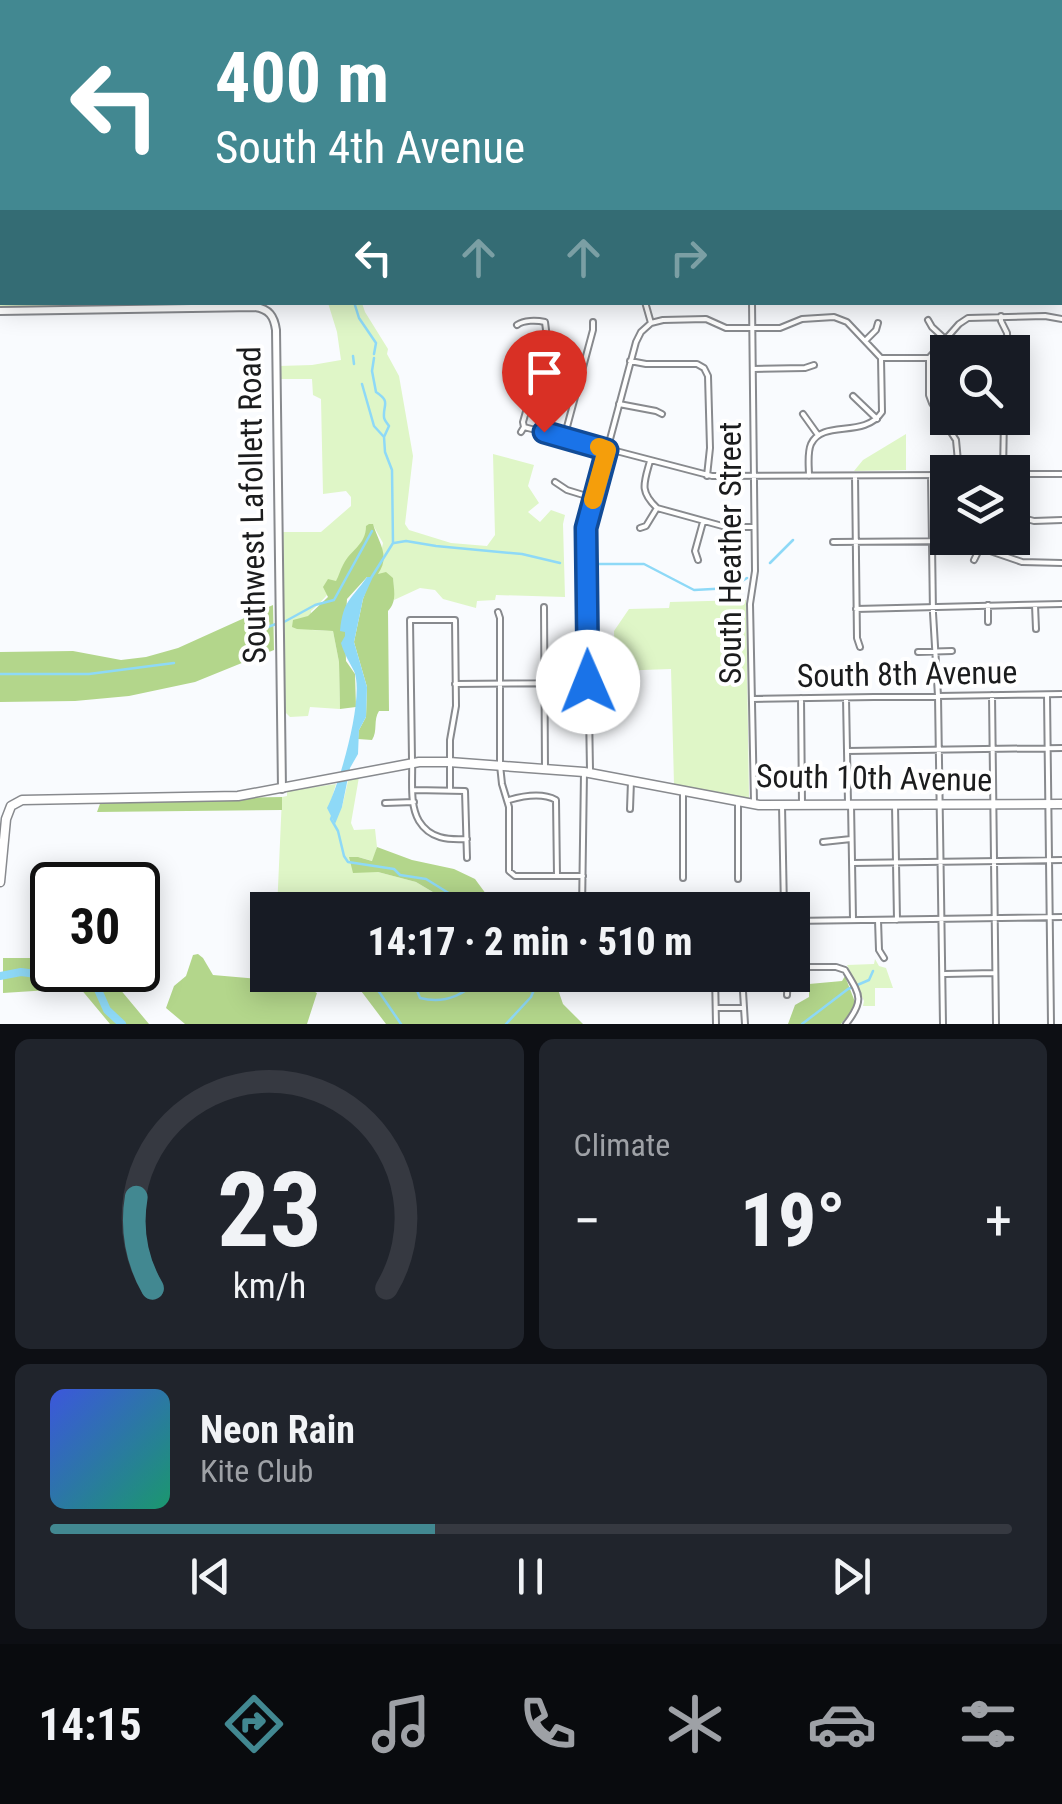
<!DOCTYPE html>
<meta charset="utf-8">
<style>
body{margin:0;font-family:"Roboto Condensed",sans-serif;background:#20242c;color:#f1f3f6;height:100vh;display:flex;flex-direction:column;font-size:38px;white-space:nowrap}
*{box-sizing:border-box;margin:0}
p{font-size:32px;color:#9ea1a6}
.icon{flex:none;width:55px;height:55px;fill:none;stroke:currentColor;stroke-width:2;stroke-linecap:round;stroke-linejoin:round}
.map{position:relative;height:1024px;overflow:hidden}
.drawer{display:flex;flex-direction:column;gap:15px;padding:15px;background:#0d0f14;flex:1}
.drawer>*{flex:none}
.guide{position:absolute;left:0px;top:0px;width:1062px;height:305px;box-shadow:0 5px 25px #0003;background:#428891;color:#fff;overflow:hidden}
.controls{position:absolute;left:930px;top:335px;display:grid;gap:20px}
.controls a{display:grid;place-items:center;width:100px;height:100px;border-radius:0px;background:#171b24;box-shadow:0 5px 25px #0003;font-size:50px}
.speed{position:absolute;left:30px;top:862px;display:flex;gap:20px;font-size:50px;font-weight:700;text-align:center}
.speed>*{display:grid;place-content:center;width:130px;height:130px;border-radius:50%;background:#171b24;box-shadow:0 5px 25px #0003;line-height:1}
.speed .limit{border:5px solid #111;border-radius:15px;background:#fff;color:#111}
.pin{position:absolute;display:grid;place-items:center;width:85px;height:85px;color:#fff;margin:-102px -42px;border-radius:50% 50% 50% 0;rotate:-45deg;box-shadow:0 0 10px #0007}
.pin .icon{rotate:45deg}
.me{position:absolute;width:110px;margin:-55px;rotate:359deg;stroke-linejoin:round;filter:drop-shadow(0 0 8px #0008)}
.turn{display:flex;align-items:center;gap:35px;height:210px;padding:0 50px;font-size:45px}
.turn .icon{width:130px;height:130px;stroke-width:2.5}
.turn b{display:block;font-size:70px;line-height:85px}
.lanes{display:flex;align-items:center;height:95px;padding:0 50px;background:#0003;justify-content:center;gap:50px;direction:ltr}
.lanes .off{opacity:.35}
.big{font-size:75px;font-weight:800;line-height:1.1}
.drawer .card{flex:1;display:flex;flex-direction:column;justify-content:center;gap:15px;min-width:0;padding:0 35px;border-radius:15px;background:#20242c}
.drawer .dial{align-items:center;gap:0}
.dial svg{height:260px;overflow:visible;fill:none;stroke:#363941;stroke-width:7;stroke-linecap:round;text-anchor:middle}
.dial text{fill:#f1f3f6;stroke:none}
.song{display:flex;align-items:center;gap:30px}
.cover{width:120px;height:120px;border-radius:15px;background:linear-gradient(135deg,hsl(230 70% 55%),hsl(160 70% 35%))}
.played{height:10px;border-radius:5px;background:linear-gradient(90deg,#428891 40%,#363941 40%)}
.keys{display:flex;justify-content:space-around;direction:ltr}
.heat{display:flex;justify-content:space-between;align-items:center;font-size:55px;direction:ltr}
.drawer .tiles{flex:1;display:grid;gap:15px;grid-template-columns:1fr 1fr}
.card:last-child{grid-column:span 2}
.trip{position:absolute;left:250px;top:892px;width:560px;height:100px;border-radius:0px;background:#171b24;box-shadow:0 5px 25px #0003;font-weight:800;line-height:100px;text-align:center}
.tab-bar{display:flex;height:160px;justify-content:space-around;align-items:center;background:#090b0e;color:#9ea1a6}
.tab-bar .icon{width:70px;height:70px}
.tab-bar .selected{color:#428891}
.tab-bar b{font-size:45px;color:#f1f3f6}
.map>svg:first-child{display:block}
.green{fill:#dff6c7}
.forest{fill:#b3d68b}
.water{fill:#8ed9f7}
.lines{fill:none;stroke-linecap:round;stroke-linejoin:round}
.stream{stroke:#8ed9f7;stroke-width:2.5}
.river{stroke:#8ed9f7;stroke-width:8}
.minor-casing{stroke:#888a8e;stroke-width:8}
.tertiary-casing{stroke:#888a8e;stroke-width:10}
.secondary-casing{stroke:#888a8e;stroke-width:11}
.minor{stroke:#fff;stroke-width:4}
.tertiary{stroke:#fff;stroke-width:6}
.secondary{stroke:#fff;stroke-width:8}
.rail{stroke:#7f8183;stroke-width:2.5;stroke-dasharray:12 12;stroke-linecap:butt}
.route-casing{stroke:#114b97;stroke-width:25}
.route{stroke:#1a73e8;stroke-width:18}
.slow{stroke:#f59e0b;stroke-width:18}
.labels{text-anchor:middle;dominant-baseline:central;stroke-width:8;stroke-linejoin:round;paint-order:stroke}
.street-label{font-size:32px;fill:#1b1c1d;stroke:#fff}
</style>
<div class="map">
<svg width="1062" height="1024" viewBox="0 0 1062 1024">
<rect width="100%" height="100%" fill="#f9fbfe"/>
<path class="green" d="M0 0H403V2H2V302H175V307L0 308Z
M328 303H362L365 312 388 349 387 354 399 376 413 456 405 524 409 530 451 543 487 546 495 535 493 454 534 465 528 486 539 503 528 512 540 522 551 510 565 515 563 524 565 597 496 595 495 600 477 601 476 608 443 599 435 590 420 588 394 600 393 578 376 575 383 543 373 525C352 553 339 588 311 611L312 630 333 631 339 662 340 709 310 707 308 716 290 717 282 709 281 532H321L351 506V497L346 491 323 494 321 399 313 395 312 379H279V366L312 365 341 360 337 332Z
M906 434V470L854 471 863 460Z
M746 600 749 798H748L674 784 671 669 615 671 614 631 629 609 669 608 670 602Z
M359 777 351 823 354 830 375 829 377 847 373 861 358 857 378 872 416 882 463 910H277L282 797 287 796V791L336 784 331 801 342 807 348 781Z
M875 959 879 966 886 968 893 988H875V1006H863L864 1001 847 965 874 964Z"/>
<path class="forest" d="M369 524H373C378 542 391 555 378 574L386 572 393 578C394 590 397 602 388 611L389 711H379C373 720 378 731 372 740L358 739 359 730 366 717 367 687 354 642 363 599 371 577H367L347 599 345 632 346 661 355 674 356 707 340 709 339 662 333 631 297 629 292 627 293 620 308 616 328 597 323 587 328 579 336 581C339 576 340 570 343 565 351 549 366 545 366 526Z
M273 605 274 650 195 682 129 696 75 701 0 702V652L73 651 121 660 146 657 178 648Z
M282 797V810L97 812 101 801Z
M377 847 412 860 454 869 475 879 489 898 502 910H463L416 882 378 872 353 873 349 857H358L372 861Z
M198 954 203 958 213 975 296 982 317 993 307 1024H185L166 1008 174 986 186 976 193 955Z
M3 958H52V970H109L114 982 149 1024H110L80 988 3 993Z
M349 975H440L438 981 439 989C454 992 461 987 470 975H553L563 1004 583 1024H386Z
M845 976 855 1002 853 1009 841 1024H788L795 1005 809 997V984L842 981Z"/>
<path class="water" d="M367 577H372V579L363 599 354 642 367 687 366 717 359 730 358 754 350 768 342 807 335 824 327 808C340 783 365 696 354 671 349 661 344 654 341 643L345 636V632L340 631C343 600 351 600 367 577Z"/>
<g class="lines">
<path class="stream" d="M354 302 359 318 376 343 374 354
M353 356 354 364
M374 358 372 371 376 392C391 402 383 404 384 417 384 420 387 423 389 426L384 437
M362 384 374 426 384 437 385 452 392 470 393 543 371 578
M394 543 406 541 436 546 522 554 560 563
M770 563 793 540
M592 564H644L694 590 731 588 747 578
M284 622 315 605 334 600 372 531
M251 633 276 624
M0 674H89L174 663
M333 814 331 819 338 831 344 856 348 862 394 869 400 875 426 879 476 910
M365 975 373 983 401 1024
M420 975 416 988 420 998C448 1005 465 993 486 975
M506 1024 531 997 540 975
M802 1024 848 989 869 980 873 971"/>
<path class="river" d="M0 976 21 972 58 977H87L95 983 107 1010 122 1024"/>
<g class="minor-casing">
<path id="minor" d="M1027 0V2
M1060 58H1062
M645 302 651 323
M752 302 755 571 750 604 754 802
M1001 316V321L1007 333 1008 352
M928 320 932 327 959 352
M651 323 663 320 706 319 726 328H780L802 319 834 317 847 322 881 358 882 412C864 439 823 419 811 444 807 453 809 466 809 476
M517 325C524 320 536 320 545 322L547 338 523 422 524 427 521 432
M866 340 876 330 878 323
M881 358H929
M929 358 959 324 968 318 1045 316 1062 319
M929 358V395L932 403 956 440 959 472
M630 361 646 364H697L704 368 708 376 710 448 707 476
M753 369 805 368 814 365
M517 377 534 382
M853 396 877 419
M619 404 656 411 662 414
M803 414 818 435
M524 427 712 476 948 475
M564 438 593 330V322
M1003 472 1004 418
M1012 474H1062
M931 475 933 613 938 696 943 1024
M855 476 857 638 860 647
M555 482 567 490 593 498
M657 508 726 527H754
M1012 515 1034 521 1062 520
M640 528 646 526 657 508C639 491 644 483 650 461
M833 542 961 541 1022 562 1062 563
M698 560 695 551 703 522
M974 560 980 548
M988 605V622
M1035 605 1036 629
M544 607 545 769
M856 609 1062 604
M498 612 500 618V765L502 784 509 807V871L515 876H583
M918 652 952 651
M455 684 588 683
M992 695 996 1024
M1047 695 1051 1024
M801 698 802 804
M846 698 848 803
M752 699 1062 694
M847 751 1062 748
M590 770 586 529 636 342 641 332 651 323
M414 790 465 791 467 858
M450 790V740L456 706 455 620H410C411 667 411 713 412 760 413 779 409 804 419 821 430 839 448 840 467 839
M683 791V878
M509 800C523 796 543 793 556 800L557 876
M738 801V879
M385 803 414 802
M851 804 853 919
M782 805 784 910
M895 805 897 920
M630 809 631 781
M823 842 851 839
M852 863 1062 860
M582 910 584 772
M878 920 879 950 884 958
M792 921 1062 917
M792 967H836L845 970C860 995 865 1000 846 1024
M945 974 995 973
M715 975 716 1024
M742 975 745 1024
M787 995 788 975
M716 1008H744"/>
</g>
<g class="tertiary-casing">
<path id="tertiary" d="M0 311 255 307C269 309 274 316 276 330L282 789"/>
</g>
<g class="secondary-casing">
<path id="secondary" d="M0 882 6 819 11 806 22 800 238 796 419 762H449L584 772 759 805 1062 804"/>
</g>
<use href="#minor" class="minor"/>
<use href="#tertiary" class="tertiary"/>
<use href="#secondary" class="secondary"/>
<path class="rail" d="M986 0 987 2
M1060 192 1062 199"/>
</g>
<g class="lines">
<g class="route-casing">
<path id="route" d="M544 432 607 450 586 528 588 682"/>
</g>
<use href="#route" class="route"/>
<path class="slow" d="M593 500 607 450 599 447"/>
</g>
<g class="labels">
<g class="street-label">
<text transform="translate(252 505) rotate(-91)">Southwest Lafollett Road</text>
<text transform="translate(730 553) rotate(-90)">South Heather Street</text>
<text transform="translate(907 674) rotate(-1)">South 8th Avenue</text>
<text transform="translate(874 778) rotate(1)">South 10th Avenue</text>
</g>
</g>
</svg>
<div class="controls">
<a><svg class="icon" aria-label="search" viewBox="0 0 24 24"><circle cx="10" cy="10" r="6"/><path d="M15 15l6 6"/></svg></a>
<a><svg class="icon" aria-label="layers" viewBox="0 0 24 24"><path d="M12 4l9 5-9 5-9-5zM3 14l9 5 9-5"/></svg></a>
</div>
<div class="speed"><div class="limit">30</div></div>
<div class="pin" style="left:544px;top:432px;background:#d93025"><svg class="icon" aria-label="arrive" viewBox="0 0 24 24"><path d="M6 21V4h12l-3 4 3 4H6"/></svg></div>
<svg class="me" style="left:588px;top:682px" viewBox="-20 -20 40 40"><circle r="19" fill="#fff"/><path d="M0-13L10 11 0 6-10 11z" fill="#1a73e8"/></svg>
<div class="trip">14:17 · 2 min · 510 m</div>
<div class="guide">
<div class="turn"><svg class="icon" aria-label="left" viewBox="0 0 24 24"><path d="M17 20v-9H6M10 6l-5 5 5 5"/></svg><div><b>400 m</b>South 4th Avenue</div></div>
<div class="lanes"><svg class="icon" aria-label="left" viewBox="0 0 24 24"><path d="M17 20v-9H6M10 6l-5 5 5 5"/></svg><svg class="icon off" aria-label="ahead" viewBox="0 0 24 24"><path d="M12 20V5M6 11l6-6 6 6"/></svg><svg class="icon off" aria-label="ahead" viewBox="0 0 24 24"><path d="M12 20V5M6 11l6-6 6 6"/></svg><svg class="icon off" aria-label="right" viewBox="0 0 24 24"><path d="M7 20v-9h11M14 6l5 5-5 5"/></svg></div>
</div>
</div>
<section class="drawer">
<div class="tiles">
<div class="card dial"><svg viewBox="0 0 100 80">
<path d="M14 69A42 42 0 1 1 86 69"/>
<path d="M14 69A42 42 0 0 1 9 41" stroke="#428891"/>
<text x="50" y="56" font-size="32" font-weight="700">23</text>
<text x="50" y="72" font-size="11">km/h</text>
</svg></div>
<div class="card"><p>Climate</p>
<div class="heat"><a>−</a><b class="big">19°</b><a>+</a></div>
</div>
<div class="card">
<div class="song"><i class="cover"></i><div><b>Neon Rain</b><p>Kite Club</p></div></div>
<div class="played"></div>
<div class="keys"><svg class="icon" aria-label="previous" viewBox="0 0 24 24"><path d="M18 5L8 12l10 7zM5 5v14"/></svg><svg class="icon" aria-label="pause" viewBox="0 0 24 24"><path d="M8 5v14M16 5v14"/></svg><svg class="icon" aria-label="next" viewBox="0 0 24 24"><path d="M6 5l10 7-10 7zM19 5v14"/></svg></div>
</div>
</div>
</section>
<nav class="tab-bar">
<b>14:15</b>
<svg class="icon selected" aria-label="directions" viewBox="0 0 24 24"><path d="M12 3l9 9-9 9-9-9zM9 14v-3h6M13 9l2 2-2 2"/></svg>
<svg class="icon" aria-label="music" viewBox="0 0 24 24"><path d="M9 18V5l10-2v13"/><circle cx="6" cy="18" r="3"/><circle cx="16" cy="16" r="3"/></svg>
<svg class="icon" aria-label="phone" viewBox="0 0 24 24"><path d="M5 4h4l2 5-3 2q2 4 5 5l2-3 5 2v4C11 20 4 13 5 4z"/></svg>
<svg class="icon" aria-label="climate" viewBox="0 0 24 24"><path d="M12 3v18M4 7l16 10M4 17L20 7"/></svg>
<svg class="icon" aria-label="car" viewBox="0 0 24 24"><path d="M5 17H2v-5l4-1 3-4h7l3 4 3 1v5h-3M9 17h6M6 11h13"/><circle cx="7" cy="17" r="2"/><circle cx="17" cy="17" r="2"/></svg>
<svg class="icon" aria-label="filters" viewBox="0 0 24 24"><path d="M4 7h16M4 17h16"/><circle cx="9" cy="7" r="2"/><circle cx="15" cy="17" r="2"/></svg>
</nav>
